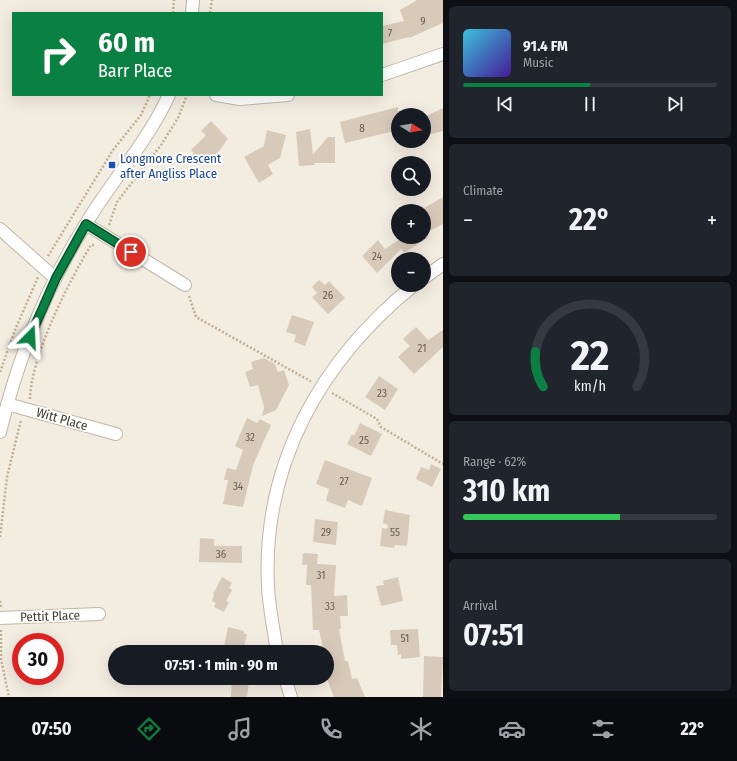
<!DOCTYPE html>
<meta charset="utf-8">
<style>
body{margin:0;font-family:"Fira Sans Condensed",sans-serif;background:#20242c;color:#f1f3f6;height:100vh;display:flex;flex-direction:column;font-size:15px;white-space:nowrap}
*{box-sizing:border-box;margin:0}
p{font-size:13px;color:#9ea1a6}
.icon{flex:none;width:22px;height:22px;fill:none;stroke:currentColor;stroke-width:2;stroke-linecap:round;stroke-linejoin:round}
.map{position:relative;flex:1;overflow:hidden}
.side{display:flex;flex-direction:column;gap:6px;padding:6px;background:#0d0f14;width:294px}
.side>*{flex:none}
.top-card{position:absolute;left:12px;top:12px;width:371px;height:84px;border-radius:0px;box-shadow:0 4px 16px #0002;background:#0b8043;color:#fff;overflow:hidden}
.needle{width:26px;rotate:101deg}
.fabs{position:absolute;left:391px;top:108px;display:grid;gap:8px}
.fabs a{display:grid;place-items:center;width:40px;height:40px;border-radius:50%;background:#171b24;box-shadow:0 4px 16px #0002;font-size:20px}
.speed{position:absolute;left:12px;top:633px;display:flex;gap:8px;font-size:20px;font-weight:700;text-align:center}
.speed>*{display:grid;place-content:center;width:52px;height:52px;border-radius:50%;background:#171b24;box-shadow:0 4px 16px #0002;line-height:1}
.speed .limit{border:6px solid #d22;background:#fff;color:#111}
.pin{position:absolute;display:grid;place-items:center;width:34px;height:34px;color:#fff;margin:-17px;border:2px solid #fff;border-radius:50%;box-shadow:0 1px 4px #0007}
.me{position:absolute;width:44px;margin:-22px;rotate:21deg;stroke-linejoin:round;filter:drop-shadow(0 0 3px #0008)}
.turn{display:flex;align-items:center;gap:14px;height:84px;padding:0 20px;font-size:18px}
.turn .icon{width:52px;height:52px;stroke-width:2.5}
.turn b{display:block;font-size:28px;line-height:34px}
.big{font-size:30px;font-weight:700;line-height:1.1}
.side .card{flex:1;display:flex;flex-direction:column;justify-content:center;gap:6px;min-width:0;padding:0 14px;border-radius:6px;background:#20242c}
.side .dial{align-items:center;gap:0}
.dial svg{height:104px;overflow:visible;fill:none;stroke:#363941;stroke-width:7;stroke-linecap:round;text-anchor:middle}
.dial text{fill:#f1f3f6;stroke:none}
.song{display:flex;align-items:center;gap:12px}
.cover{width:48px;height:48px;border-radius:6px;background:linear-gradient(135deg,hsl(190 70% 55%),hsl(260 70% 35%))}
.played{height:4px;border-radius:2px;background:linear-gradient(90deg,#0b8043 50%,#363941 50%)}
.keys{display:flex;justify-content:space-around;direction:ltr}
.heat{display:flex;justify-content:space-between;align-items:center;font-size:22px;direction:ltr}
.charge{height:6px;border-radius:3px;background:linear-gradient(90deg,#34c759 62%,#363941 0)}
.trip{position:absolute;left:108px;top:645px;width:226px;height:40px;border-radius:20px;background:#171b24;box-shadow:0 4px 16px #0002;font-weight:700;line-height:40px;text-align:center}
.menu{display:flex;height:64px;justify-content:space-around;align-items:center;background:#090b0e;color:#9ea1a6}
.menu .icon{width:28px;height:28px}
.menu .on{color:#0b8043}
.menu b{font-size:18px;color:#f1f3f6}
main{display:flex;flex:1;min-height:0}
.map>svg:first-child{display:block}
.building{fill:#d8cab9}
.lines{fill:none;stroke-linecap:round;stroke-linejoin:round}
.street-casing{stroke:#c1b6a6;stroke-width:14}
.path{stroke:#c2ae93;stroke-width:2.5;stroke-dasharray:2 2;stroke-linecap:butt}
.street{stroke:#fff;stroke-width:12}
.route-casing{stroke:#07532c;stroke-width:10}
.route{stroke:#0b8043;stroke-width:7}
.transit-dot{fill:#1a4fb4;stroke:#fff;stroke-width:1.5}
.labels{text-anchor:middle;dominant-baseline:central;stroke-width:3.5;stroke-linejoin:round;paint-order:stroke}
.number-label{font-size:11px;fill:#696054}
.transit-label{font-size:13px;fill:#164399;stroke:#fff;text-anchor:start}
.street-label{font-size:13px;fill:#443c32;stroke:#fff}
</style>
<main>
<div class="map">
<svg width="443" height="697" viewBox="0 0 443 697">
<rect width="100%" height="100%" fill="#f3ece1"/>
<path class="building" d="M417 0H443V23L409 38V37L382 44V26L404 21 400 10Z
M398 107V130L345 143 340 122Z
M443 108V131L424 136V117Z
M211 121 228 139 209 164 204 159 199 165 191 157 194 153 191 150 206 135 201 131Z
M310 129 313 154 328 137H335V163H314L315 165 299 166 296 132Z
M267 130 286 135 280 158 268 165 273 174 259 183 244 157 264 146Z
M443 197V224L424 234V208Z
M403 237H429L404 253 401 249 377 273 362 256 378 240 385 249Z
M319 280 325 285 329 281 345 298 328 314 312 297 317 293 312 287Z
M292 315 314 322 305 346 294 342 296 335 286 332Z
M416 327 428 340 443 330V347L414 374 398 357 410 346 403 339Z
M264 358 275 364 278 372 284 370 289 385 276 410 262 416 264 407 258 385 250 387 245 372 253 369 251 362Z
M379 376 398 389 385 410 365 397Z
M247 418 257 423 260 419 271 425 253 465 243 507 223 504 228 480H224L227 468 236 470 237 467 243 450 235 446Z
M360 423 382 434 371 456 347 444 352 434 354 436Z
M325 460 372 478 362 506 348 500 345 508 326 501 329 489 316 484Z
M431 464 441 469 432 487 416 479 421 467 429 470Z
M385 510 410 515 407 546 395 545 394 548 380 546 382 528 387 529 388 525 383 523Z
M315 519 338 522 336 545 313 542Z
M200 538 214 539V546H242V563L199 562Z
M303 553 318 554 317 564 336 565 334 596 347 595 348 616H340L341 629H339L345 661H348L352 679 357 678 365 697H334L327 679V652H324L319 630H313L311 585H306L307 565H302Z
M222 577 232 583 229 588 232 590 226 601 229 602 224 612 214 607 216 603 212 601 214 595 213 594Z
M398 577 403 601 381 606 376 586 384 585 383 581Z
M228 627 244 631V634H247L243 652H223Z
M418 629 420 657 401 659V654L398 655 397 645H391L390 630Z
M424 656 443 657 441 697H423Z
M232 679 249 680 247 697H231Z"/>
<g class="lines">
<g class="street-casing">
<path id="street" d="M192 13 193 0
M382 75 443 54
M216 95 240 99 288 95
M86 224 185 285
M0 229 55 278
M424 278 443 264
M7 404 116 434
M0 432C18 358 46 287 87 222 113 179 148 141 169 95
M0 618 99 614
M277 652C274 630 269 608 268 586 262 464 321 360 414 285
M285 678 291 697"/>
</g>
<path class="path" d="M173 13 174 0
M210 13 212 0
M109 225 117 202 161 145 178 118 187 95
M48 256 113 150 141 115 150 95
M189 296 196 317 312 382
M0 372 15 330 38 277
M332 393 377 419 381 427 443 464
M30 399C31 356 68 283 91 245H95
M0 537 7 477 21 420
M0 601 1 607
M1 630V659L9 697"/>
<use href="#street" class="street"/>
</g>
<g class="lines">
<g class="route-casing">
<path id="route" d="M30 337 56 278 86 224 131 252"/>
</g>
<use href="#route" class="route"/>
</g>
<rect class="transit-dot" x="108" y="161" width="8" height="8" rx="2"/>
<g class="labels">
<g class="number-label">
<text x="423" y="21">9</text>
<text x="390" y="33">7</text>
<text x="362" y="128">8</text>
<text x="377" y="256">24</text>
<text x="328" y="295">26</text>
<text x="422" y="348">21</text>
<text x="382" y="393">23</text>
<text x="250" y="437">32</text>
<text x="364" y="440">25</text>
<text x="344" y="481">27</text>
<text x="238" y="486">34</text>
<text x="326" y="532">29</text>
<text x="395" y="532">55</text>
<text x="221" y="554">36</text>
<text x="321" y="575">31</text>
<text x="330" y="606">33</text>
<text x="405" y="638">51</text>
</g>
<g class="transit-label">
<text x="120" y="158">Longmore Crescent<tspan x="120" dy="15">after Angliss Place</tspan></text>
</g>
<g class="street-label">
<text transform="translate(62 419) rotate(16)">Witt Place</text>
<text transform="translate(50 616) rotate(-2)">Pettit Place</text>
</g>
</g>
</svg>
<div class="fabs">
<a><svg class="needle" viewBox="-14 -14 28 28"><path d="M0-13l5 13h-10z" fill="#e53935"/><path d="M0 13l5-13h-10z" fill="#9ea1a6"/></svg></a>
<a><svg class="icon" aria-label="search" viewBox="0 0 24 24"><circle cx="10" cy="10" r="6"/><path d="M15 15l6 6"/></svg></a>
<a>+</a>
<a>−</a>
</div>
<div class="speed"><div class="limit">30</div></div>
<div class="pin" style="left:131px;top:252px;background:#d93025"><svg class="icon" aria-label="arrive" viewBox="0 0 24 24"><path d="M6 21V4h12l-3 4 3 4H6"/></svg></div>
<svg class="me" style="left:30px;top:337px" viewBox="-20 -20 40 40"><path d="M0-17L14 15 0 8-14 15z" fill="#0b8043" stroke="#fff" stroke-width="4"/></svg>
<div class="trip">07:51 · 1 min · 90 m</div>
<div class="top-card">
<div class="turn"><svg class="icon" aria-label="right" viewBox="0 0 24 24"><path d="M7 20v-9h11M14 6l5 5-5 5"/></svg><div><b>60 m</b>Barr Place</div></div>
</div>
</div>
<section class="side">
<div class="card">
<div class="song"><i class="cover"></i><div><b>91.4 FM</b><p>Music</p></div></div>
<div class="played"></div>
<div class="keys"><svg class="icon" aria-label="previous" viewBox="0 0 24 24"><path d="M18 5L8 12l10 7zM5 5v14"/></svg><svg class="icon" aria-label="pause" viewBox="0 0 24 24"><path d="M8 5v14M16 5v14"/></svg><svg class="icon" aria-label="next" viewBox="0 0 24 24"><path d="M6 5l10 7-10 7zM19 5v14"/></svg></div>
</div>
<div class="card"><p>Climate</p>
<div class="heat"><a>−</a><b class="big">22°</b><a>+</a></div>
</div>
<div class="card dial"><svg viewBox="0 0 100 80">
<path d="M14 69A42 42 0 1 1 86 69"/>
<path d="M14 69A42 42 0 0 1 8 42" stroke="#0b8043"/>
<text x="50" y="56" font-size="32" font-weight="700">22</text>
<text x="50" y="72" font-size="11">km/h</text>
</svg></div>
<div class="card"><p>Range · 62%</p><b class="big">310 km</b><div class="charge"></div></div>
<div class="card"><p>Arrival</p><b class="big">07:51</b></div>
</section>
</main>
<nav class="menu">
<b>07:50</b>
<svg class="icon on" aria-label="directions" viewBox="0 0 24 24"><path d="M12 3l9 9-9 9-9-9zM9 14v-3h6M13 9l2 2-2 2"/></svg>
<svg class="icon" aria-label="music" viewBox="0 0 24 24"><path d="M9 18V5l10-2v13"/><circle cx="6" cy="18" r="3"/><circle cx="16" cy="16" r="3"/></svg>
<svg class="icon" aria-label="phone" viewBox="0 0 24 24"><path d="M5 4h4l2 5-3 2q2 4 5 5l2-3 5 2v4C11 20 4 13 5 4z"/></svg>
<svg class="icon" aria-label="climate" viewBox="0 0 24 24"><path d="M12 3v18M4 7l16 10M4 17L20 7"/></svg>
<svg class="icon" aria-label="car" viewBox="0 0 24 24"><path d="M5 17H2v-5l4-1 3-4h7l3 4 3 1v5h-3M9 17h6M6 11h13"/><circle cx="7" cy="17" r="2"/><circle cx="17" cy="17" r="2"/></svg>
<svg class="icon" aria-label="filters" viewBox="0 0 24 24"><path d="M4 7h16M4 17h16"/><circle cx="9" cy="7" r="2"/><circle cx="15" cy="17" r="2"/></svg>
<b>22°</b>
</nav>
